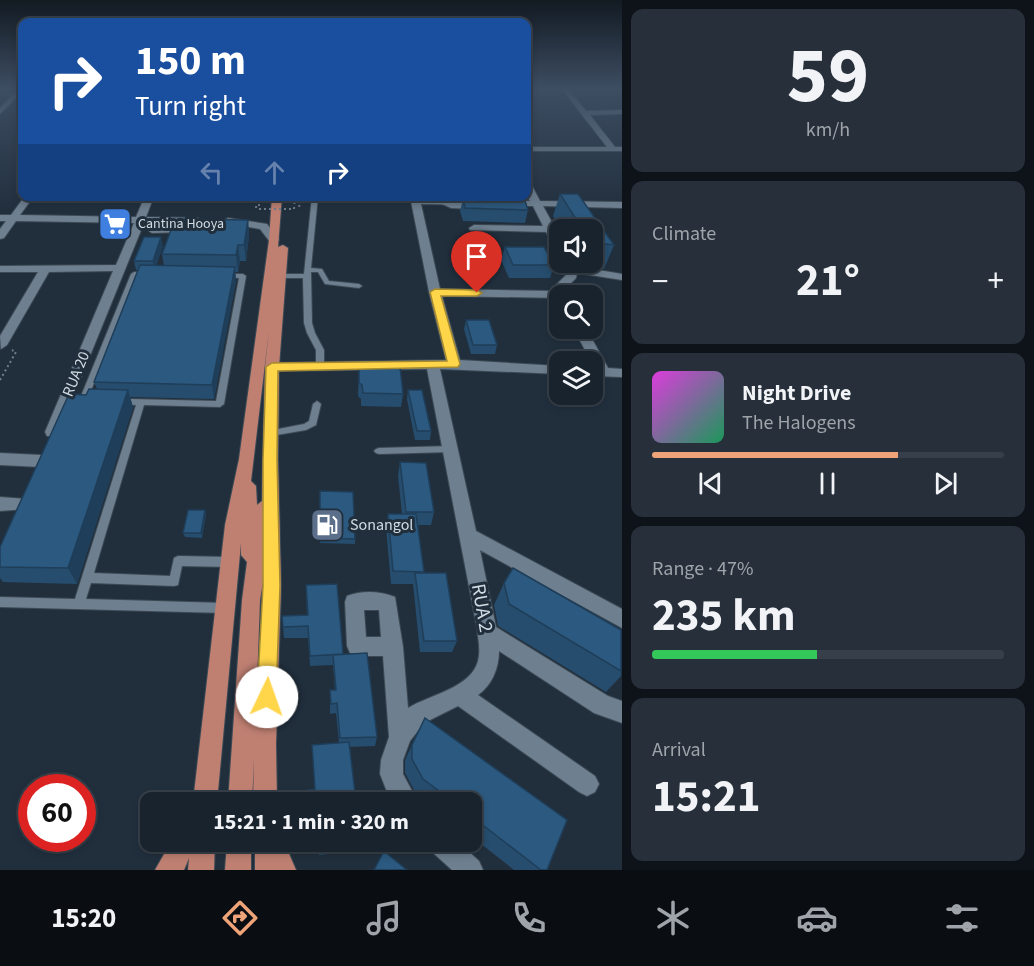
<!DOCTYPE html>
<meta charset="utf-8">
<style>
body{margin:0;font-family:"Source Sans 3",sans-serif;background:#262f3a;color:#f1f3f6;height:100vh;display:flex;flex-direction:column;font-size:22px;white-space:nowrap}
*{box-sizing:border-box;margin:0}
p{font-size:20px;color:#9fa4aa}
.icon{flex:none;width:33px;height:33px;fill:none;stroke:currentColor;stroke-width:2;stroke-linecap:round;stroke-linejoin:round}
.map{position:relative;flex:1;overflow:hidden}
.details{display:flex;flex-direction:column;gap:9px;padding:9px;background:#0e1319;width:412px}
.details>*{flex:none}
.hud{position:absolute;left:18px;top:18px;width:513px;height:183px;border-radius:12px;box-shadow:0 3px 9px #0003,0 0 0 2px #37404a;background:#1a4fa0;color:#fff;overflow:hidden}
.buttons{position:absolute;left:549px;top:219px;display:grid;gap:12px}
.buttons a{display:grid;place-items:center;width:54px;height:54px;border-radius:12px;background:#19232e;box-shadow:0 3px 9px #0003,0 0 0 2px #37404a;font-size:30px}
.speed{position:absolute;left:18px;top:774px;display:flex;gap:12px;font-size:30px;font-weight:700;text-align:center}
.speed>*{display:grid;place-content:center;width:78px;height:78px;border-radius:50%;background:#19232e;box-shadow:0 3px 9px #0003,0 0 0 2px #37404a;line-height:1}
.speed .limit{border:9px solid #d22;background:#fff;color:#111}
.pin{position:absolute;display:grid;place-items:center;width:51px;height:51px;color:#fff;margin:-62px -26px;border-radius:50% 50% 50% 0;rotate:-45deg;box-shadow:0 0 6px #0007}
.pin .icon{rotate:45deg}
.me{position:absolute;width:66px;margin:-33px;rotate:3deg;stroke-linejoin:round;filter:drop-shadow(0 0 4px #0008)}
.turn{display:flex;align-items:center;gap:21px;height:126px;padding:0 18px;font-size:27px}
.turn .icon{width:78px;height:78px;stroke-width:2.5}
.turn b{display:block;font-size:42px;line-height:51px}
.lanes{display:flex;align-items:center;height:57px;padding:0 18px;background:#0003;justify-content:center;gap:30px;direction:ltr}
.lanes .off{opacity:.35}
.big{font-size:45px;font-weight:700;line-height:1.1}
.details .card{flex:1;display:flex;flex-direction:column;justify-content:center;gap:9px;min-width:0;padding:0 21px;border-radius:12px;background:#262f3a}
.details .dial{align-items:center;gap:0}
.dial b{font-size:78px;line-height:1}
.song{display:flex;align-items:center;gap:18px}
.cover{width:72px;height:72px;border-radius:9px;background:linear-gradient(135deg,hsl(300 70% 55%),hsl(150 70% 35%))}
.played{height:6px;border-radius:3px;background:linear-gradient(90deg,#efa378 70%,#37404a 70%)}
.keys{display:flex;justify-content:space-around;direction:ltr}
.heat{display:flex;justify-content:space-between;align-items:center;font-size:33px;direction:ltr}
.charge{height:9px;border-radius:4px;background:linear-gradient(90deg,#34c759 47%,#37404a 0)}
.trip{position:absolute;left:140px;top:792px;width:342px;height:60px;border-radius:12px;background:#19232e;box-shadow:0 3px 9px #0003,0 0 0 2px #37404a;font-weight:700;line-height:60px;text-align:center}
.menu{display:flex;height:96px;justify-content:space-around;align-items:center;background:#0a0e12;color:#9fa4aa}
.menu .icon{width:42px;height:42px}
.menu .active{color:#efa378}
.menu b{font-size:27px;color:#f1f3f6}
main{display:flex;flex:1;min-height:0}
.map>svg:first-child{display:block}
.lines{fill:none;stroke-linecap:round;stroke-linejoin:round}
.lane-casing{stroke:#3d4a55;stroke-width:2}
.street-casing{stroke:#3d4a55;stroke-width:2}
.primary-casing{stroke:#3d4a55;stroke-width:2}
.path{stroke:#717d89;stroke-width:2;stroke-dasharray:2 3;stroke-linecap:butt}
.lane{fill:#6e7f8f;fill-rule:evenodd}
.street{fill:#6e7f8f;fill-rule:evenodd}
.primary{fill:#bf8072;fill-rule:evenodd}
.path-bridge{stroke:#717d89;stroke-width:2;stroke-dasharray:2 3;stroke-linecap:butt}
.wall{fill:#264d6d}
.shaded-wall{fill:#1f3e59}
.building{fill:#2c597f;stroke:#1f3e59;stroke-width:1.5}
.route{fill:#ffd54a;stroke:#a68a30;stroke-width:1.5}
.labels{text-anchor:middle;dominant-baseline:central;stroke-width:6;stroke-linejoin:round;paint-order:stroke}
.far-poi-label{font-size:14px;fill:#d1dbe3;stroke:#212f3d;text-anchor:start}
.street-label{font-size:16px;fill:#d1dbe3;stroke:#212f3d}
.poi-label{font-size:16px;fill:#d1dbe3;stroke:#212f3d;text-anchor:start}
.near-street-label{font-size:20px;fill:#d1dbe3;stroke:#212f3d}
</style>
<main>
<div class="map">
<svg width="622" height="870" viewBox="0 0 622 870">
<rect width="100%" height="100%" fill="#212f3d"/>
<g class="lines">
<g class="lane-casing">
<path id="lane" d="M312 196H318L311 268 322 269 329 281 359 284 362 286 359 288 325 284 318 272H311L312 323 315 333 324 350V366L320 369 316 366V350L307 333 304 323 303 278H281L278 276 281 274H304Z
M442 200 452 204 472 205 475 207 472 209 451 208 440 203V201Z
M183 229 185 230V232L152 233 149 231 152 229Z
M134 272 243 274 246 276 224 404 220 407 144 405 94 573 170 576 174 558 178 556 229 557 233 559 234 562 233 565 229 567 182 566 178 585 174 586 91 583 86 599 224 603 228 604 230 608 228 612 224 613 0 607V597L75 599 136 405 83 404 79 401 131 274ZM137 276 239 278 216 401 88 398Z
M317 401 321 404 316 425 306 430 271 436 268 435 267 433 268 431 304 424 309 421 313 404Z
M451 446 454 447 456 449 454 451 451 452 379 454 376 453 374 451 376 449 379 448Z"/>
</g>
<g class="street-casing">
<path id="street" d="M18 89H22V92L0 114V108Z
M562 89H568L586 111 622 110V114L590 115 615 147H622V151H526V147H607Z
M526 181 531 184 540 201 622 202V208L543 206 560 237V251L555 248 546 232 470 230 469 228 474 225 543 226 533 206H508L503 203 508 200 530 201 526 194Z
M25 196H34L20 215 136 217 145 196H154L146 217 198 218 203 221 198 224 144 223 59 432 57 436H47L45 432 113 271 49 272 7 345 1 349 0 336 38 272H0V266L116 265 134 223 16 221 4 238 0 239V229L6 221H0V215H11Z
M410 196 481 199 486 202 481 205 421 204 440 289 554 291 556 285 566 275 563 262H574L575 266 622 274V280L577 273 576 278 566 288V295L560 296V298L442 296 460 360 560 366V374L440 369 476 531 622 609V628L480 550 496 627 608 696 622 701V723L594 713 499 651C499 668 492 685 478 695L595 776 599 784 595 792 587 796 579 792 458 706 424 723 410 741 403 760V774L418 802H391L380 774 381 760 389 737 383 656H357L350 653 347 646 345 602 347 596C362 590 380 591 395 597L403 647 408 708C429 695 471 688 478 661 481 650 478 639 477 628L427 369 272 371 265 367 272 363 446 360 429 292ZM364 610H379L381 637H366Z
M228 218 267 224 279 240 270 242 260 229 224 223 223 221Z
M573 328H586L608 368 622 369V377L592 376V368H595Z
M0 453 41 455 47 457 49 461 47 465 41 467 0 465Z
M0 497 27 499 29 504 27 509 0 511Z
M428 842H458L479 861 483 870H452L431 851Z"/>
</g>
<g class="primary-casing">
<path id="primary" d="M272 196H282L278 247 283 245 288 248 279 367 278 460 281 586 276 744 277 802H253L254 759 252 802H228L242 600 247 562 241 555V543L217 802H193L225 525 239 459 269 240ZM269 330 265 367 262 501 257 505 256 486 251 481ZM263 582V586L256 709 260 600Z
M171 842H215L214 870H188L189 858 184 870H155Z
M227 842H251V870H225Z
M255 842H284L296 870H255Z"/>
</g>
<path class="path" d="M256 208 257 197H259V209
M294 209 295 197H300L299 209
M0 380 16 352 12 350"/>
<use href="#lane" class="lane"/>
<use href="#street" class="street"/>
<use href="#primary" class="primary"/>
<path class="path-bridge" d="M259 209H294"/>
</g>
<path class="wall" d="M560 194 614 245 604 269 582 265 581 262H592V230H561L553 216Z
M463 199 528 210 525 223 463 221 460 211Z
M248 220 249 236 246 261H240L238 272H235L236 280 214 399 130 397 133 407 77 584 3 582 0 578V547L86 395 97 389 94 382 138 270H136L134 261 163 246 156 266H164L162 254 175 230Z
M505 247 554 265 550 278H509L501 260Z
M466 320 497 345 495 354H471L464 329Z
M359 365 403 394 401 407 361 406V399L358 396Z
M408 390 431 431 430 440H415L407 399Z
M400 462 434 512 431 525H418L424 573 457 641 452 652H420L413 584H391L386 527 388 514H402L398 476Z
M320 491 355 539V544L320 543Z
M206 514 202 538 185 537 183 533Z
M504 583 621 630V676L606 692 498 626 494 605Z
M306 585 343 654 377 737 375 746 349 747 315 789 312 745 339 743 336 713 330 714V690H335L333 665 310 666 308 638H284L282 616 307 615Z
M412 745 547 870H514L471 836V802H428L415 792 405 773V760Z
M318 842H360L361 845 359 851 319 855Z"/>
<path class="shaded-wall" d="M248 220 249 236 246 261 244 245Z
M161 237 163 246 154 270 153 261Z
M238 245 240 261 238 272 236 255Z
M235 267 236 280 214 399 212 385Z
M128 390 133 407 77 584 68 568Z
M205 510 206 514 202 538 201 533Z"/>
<path class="building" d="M560 194H578L614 245 592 242V230H583Z
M524 198 528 210 465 208 463 199 484 201Z
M178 219 248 220 244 245H238L236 255 162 254 171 230H175Z
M144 237H161L153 261H134Z
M505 247H544L554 265H513Z
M140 265 235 267 212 385 94 382Z
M466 320H489L497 345H473Z
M359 365 400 367 403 394 363 393 362 385 359 383Z
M89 389 128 390 68 568 0 567V547L69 394 86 395Z
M408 390H422L431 431H417Z
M400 462 426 463 434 512H406Z
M320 491 353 492 355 539 320 538Z
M188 510H205L201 533H183Z
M388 514H416L424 572 393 571Z
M513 568 621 630V671L509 604 504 583Z
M415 573H446L457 641H424Z
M337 584 343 654 310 656 308 626 283 627 282 616 308 615 306 585Z
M367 653 377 737 340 738 337 703 331 704 330 690H336L333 655Z
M425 718 567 820 547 870H541L471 816V802H454L423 779 412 759V745Z
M349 742 356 802H309L308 790 315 789 312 745Z
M319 842H360L361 845 320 849Z
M384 851 407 870H374Z"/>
<linearGradient id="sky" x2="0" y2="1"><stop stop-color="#121a22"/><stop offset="0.42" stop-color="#3d4d62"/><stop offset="1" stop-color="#3d4d62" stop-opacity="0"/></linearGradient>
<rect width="622" height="211" fill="url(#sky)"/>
<path class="route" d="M435 289 477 290 482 293 477 296H441L460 364 458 367 278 371 277 460 280 586 276 697 274 704 267 707 260 704 257 697 263 586V460L266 367 272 363 447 361 430 292Z"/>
<defs>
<g id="supermarket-square" transform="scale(1.725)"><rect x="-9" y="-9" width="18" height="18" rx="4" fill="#3f7fe0" stroke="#212f3d"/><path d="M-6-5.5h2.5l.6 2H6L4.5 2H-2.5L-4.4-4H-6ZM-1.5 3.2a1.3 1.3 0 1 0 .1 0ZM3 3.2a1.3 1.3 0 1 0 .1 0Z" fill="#fff"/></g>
<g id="fuel-square" transform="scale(1.725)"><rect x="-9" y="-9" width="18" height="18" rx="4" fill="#5c6f8a" stroke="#212f3d"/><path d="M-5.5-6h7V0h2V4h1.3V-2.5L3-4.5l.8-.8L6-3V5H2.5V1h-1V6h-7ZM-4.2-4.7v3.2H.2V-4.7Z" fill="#fff"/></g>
</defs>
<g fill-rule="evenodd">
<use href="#supermarket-square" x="115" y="224"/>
<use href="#fuel-square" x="327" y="525"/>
</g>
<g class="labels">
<g class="far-poi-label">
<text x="138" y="224">Cantina Hooya</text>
</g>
<g class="street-label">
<text transform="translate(76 374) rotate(-68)">RUA 20</text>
</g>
<g class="poi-label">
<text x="350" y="525">Sonangol</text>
</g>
<g class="near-street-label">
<text transform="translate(482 608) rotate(80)">RUA 2</text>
</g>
</g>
</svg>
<div class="buttons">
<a><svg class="icon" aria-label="sound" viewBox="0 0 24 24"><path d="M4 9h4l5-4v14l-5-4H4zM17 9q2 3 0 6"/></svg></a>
<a><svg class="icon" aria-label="search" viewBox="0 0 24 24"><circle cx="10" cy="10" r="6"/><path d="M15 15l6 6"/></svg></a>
<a><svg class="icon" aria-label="layers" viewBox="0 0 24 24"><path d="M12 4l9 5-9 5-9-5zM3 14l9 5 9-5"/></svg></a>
</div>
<div class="speed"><div class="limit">60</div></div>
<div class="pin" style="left:477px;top:293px;background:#d93025"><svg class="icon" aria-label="arrive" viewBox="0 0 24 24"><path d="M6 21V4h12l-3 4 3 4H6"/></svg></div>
<svg class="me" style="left:267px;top:697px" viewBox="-20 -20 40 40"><circle r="19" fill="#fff"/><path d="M0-13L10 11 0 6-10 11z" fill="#ffd54a"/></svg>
<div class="trip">15:21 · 1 min · 320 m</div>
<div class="hud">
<div class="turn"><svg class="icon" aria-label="right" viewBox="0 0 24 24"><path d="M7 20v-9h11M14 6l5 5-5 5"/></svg><div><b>150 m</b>Turn right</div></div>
<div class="lanes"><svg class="icon off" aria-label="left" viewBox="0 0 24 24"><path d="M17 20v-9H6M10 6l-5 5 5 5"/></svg><svg class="icon off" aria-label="ahead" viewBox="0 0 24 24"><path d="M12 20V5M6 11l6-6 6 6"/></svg><svg class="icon" aria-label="right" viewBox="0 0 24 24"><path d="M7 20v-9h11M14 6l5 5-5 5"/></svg></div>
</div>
</div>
<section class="details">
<div class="card dial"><b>59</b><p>km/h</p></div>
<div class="card"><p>Climate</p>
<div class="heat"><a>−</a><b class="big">21°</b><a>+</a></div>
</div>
<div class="card">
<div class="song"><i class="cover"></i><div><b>Night Drive</b><p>The Halogens</p></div></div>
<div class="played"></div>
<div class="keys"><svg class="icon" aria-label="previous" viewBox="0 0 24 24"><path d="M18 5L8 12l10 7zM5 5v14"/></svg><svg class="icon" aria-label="pause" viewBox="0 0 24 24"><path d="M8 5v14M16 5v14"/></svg><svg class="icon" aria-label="next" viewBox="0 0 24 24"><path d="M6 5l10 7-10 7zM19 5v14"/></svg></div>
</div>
<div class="card"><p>Range · 47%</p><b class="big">235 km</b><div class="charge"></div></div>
<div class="card"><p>Arrival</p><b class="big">15:21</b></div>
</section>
</main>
<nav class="menu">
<b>15:20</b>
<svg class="icon active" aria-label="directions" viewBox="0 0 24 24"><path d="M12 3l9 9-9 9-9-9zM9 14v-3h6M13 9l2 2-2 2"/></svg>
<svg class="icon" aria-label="music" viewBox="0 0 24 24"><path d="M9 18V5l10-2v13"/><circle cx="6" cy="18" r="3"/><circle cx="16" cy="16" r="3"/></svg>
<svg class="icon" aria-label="phone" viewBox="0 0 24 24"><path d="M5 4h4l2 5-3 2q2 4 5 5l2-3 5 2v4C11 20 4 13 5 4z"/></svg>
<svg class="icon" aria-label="climate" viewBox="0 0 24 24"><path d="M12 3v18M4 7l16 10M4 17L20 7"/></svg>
<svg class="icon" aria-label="car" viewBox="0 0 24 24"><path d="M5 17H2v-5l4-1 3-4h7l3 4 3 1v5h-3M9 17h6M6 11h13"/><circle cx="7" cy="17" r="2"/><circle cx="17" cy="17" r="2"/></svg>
<svg class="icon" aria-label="filters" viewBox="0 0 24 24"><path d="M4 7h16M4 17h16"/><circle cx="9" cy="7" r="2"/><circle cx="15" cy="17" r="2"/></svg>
</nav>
